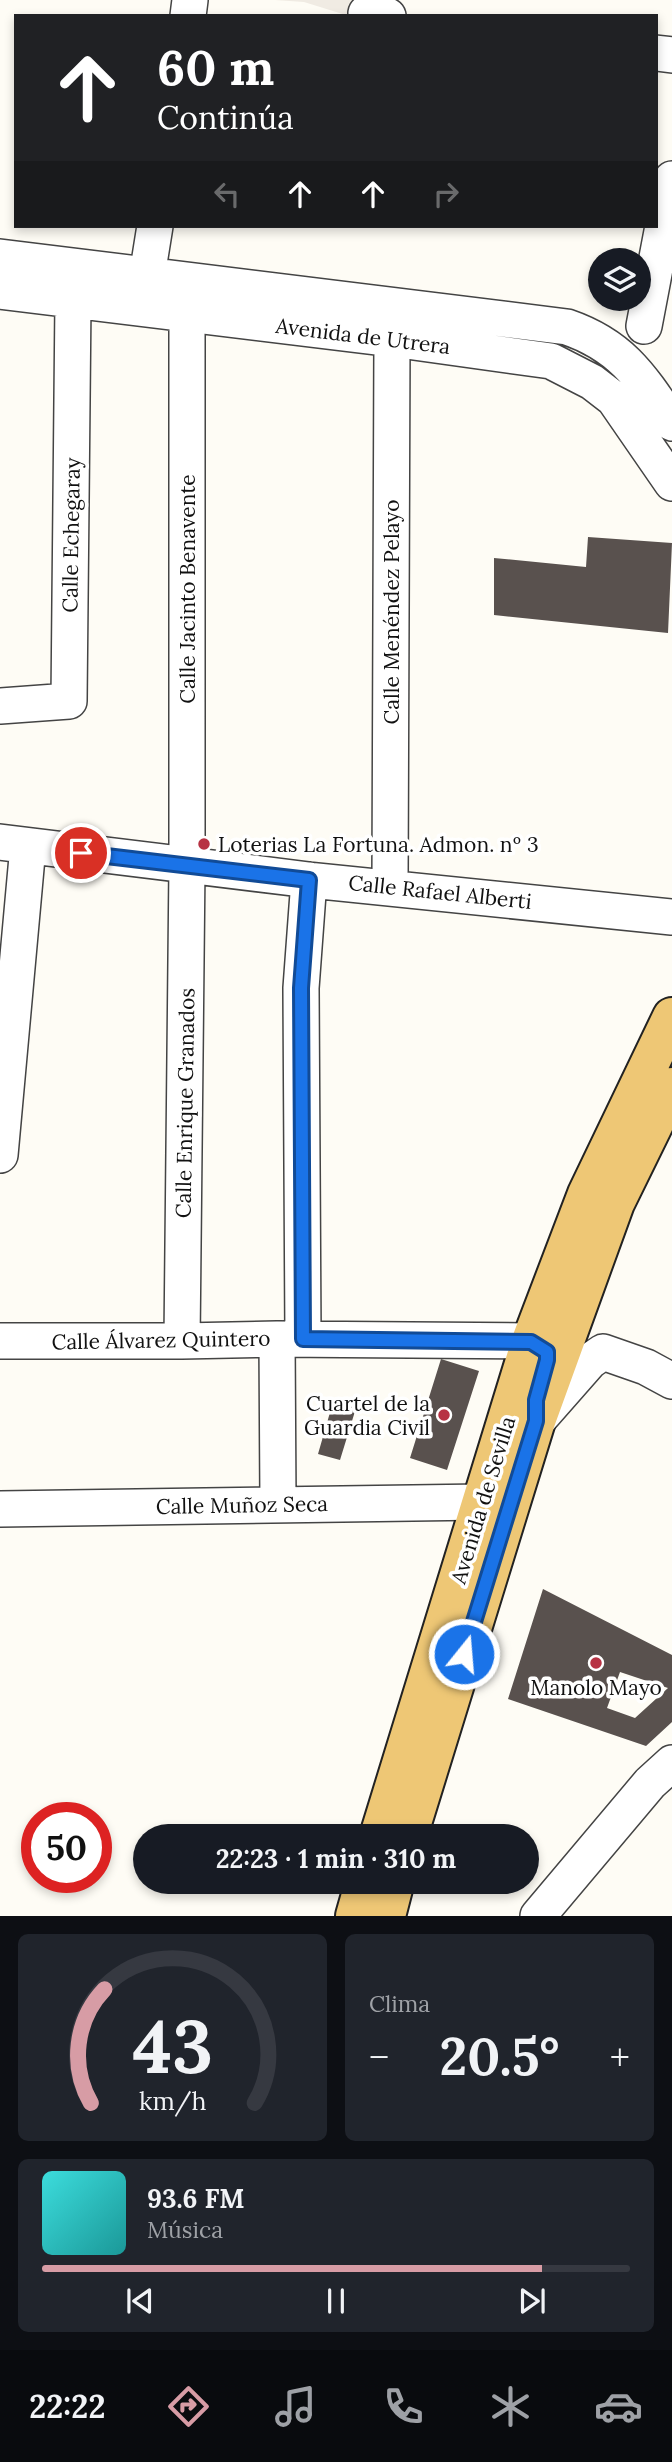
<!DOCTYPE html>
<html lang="es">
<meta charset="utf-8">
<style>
body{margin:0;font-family:Lora,serif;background:#20242c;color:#f1f3f6;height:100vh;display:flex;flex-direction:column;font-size:26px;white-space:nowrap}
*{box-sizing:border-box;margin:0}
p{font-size:23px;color:#9ea1a6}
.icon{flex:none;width:38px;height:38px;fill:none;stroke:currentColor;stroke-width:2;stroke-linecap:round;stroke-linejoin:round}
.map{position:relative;height:1916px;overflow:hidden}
.details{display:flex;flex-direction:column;gap:18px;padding:18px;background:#0d0f14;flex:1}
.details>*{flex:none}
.guide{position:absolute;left:14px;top:14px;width:644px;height:214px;border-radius:0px;box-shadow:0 4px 10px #0003;background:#202124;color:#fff;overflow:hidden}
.controls{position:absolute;left:588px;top:248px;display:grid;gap:14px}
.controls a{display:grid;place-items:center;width:63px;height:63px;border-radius:50%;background:#171b24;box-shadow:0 4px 10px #0003;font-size:35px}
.speed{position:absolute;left:21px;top:1802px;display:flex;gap:14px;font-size:35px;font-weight:700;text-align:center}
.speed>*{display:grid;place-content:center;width:91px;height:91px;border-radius:50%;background:#171b24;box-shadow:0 4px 10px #0003;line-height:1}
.speed .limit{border:10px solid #d22;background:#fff;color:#111}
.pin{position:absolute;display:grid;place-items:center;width:60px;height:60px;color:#fff;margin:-30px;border:4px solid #fff;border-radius:50%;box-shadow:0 2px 7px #0007}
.me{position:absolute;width:77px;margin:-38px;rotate:17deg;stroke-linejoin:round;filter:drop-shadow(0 0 5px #0008)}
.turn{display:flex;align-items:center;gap:24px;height:147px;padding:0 28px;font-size:32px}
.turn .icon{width:91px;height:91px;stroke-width:2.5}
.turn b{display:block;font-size:49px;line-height:60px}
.lanes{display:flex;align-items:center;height:66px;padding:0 28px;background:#0003;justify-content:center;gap:35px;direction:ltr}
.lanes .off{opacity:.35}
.big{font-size:52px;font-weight:700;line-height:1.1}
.details .card{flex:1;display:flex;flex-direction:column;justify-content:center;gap:10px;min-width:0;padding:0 24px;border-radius:10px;background:#20242c}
.details .dial{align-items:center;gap:0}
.dial svg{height:182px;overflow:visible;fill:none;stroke:#363941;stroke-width:7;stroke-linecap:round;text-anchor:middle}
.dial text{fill:#f1f3f6;stroke:none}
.song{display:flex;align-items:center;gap:21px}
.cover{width:84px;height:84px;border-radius:10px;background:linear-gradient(135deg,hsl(180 70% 55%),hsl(180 70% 35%))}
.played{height:7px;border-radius:4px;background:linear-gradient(90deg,#d79ca5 85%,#363941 85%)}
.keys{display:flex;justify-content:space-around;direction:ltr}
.heat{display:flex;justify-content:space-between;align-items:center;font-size:38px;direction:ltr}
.details .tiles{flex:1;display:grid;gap:18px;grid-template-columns:1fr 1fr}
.card:last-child{grid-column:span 2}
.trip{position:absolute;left:133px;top:1824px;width:406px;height:70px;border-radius:35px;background:#171b24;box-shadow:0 4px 10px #0003;font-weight:700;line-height:70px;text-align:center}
.dock{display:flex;height:112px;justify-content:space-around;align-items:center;background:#090b0e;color:#9ea1a6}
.dock .icon{width:49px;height:49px}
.dock .active{color:#d79ca5}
.dock b{font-size:32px;color:#f1f3f6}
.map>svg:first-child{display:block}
.plaza{fill:#f0ebe3}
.building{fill:#59514e;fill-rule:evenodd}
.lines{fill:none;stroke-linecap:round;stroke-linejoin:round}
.minor-casing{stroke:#444;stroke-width:38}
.major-casing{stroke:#222;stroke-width:42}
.minor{stroke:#fff;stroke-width:35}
.major{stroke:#eec775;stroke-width:38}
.route-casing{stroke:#114b97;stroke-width:18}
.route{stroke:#1a73e8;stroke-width:12}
.poi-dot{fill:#b73243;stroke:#fff;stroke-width:2.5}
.labels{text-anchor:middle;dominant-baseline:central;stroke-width:7;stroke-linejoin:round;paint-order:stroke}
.street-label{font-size:21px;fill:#111;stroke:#fff}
.poi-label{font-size:21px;fill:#111;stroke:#fff;text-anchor:start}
</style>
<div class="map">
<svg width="672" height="1916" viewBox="0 0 672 1916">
<rect width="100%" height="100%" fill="#fefcf5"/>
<path class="plaza" d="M275 0H367L349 16 304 2Z"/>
<path class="building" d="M588 537 672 543 668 633 494 615V558L586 567Z
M441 1359 479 1371 447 1470 410 1458Z
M333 1402 356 1408 340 1460 318 1454Z
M543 1589 672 1655V1722L646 1746 508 1699ZM620 1672 668 1688 635 1718 607 1708Z"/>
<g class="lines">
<g class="minor-casing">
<path id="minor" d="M366 13 388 16
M188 16 190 0
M656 53 672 55
M0 257 567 327C622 346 641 377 672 423
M147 276 155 226
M0 291 392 339 551 361 592 382 614 399 672 483
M644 326 672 179
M0 706 69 701 73 300
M0 842 309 880 672 917
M390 886 392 339
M0 1155 28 846
M277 1339 278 1504
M303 1339 301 988 309 880
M0 1341H182L277 1339 531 1341 547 1352V1360
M182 1341 187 865V313
M539 1419 590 1361 603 1352 646 1367 672 1381
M0 1509 483 1502
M538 1916 650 1783 672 1763"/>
</g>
<g class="major-casing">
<path id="major" d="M379 1836 531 1341 587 1194 672 1017
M408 1836 536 1421 615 1203 672 1087
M355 1916 365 1881
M386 1916 395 1881"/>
</g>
<use href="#minor" class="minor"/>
<use href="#major" class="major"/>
</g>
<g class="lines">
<g class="route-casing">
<path id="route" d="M81 853 309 880 301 988 303 1339 531 1342 547 1352V1360L536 1400V1421L464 1654"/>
</g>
<use href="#route" class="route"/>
</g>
<g class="poi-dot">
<circle cx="204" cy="844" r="7"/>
<circle cx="444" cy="1415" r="7"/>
<circle cx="596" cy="1663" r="7"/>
</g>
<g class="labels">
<g class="street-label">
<text transform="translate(363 336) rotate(7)">Avenida de Utrera</text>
<text transform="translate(71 535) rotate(-89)">Calle Echegaray</text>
<text transform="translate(187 589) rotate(-90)">Calle Jacinto Benavente</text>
<text transform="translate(391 612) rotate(-90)">Calle Menéndez Pelayo</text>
<text transform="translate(440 892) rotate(6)">Calle Rafael Alberti</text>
<text transform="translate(185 1103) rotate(-89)">Calle Enrique Granados</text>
<text transform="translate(161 1340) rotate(-1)">Calle Álvarez Quintero</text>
<text transform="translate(483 1500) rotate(-73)">Avenida de Sevilla</text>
<text transform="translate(242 1505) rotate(-1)">Calle Muñoz Seca</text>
</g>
<g class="poi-label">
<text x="218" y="844">Loterias La Fortuna. Admon. nº 3</text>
<text x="430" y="1403" text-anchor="end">Cuartel de la<tspan x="430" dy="24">Guardia Civil</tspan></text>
<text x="596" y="1687" text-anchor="middle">Manolo Mayo</text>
</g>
</g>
</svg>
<div class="controls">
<a><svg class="icon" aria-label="layers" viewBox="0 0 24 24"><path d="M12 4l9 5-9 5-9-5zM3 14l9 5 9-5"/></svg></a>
</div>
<div class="speed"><div class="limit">50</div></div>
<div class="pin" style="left:81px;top:853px;background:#d93025"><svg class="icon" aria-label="arrive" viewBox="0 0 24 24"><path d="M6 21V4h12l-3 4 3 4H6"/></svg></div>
<svg class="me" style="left:464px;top:1654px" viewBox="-20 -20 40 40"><circle r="17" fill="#1a73e8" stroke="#fff" stroke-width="3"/><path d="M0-11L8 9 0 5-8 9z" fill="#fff"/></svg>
<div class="trip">22:23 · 1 min · 310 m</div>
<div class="guide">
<div class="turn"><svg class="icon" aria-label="ahead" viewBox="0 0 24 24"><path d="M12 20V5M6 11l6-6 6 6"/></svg><div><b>60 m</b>Continúa</div></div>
<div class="lanes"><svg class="icon off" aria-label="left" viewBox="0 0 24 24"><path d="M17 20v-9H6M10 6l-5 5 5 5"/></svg><svg class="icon" aria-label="ahead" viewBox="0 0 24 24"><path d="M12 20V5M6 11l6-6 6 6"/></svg><svg class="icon" aria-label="ahead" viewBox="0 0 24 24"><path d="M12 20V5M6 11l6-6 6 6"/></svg><svg class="icon off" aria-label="right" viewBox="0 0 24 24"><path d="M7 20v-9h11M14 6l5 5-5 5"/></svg></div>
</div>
</div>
<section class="details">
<div class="tiles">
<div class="card dial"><svg viewBox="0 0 100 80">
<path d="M14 69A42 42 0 1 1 86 69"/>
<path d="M14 69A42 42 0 0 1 20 19" stroke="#d79ca5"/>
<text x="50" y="56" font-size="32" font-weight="700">43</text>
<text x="50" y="72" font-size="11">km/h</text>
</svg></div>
<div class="card"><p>Clima</p>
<div class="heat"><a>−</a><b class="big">20.5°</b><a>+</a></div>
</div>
<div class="card">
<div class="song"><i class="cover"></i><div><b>93.6 FM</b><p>Música</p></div></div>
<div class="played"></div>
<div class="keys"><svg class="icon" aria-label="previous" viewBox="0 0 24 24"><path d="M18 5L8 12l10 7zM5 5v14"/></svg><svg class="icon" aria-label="pause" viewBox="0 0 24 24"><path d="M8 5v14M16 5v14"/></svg><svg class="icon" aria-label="next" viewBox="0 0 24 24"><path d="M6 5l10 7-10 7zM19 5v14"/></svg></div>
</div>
</div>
</section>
<nav class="dock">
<b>22:22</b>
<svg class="icon active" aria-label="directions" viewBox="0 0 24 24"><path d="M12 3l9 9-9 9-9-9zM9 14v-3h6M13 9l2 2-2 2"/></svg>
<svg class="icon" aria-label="music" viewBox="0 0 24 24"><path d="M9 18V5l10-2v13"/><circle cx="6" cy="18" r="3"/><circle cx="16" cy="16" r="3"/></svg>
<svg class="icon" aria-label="phone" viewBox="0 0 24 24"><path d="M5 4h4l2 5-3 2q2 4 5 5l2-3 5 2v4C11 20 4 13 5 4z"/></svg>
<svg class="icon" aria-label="climate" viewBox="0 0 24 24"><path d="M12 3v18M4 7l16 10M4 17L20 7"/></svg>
<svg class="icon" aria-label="car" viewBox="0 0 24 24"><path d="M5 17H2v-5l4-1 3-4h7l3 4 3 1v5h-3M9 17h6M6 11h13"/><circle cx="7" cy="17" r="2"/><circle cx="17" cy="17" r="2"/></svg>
</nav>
